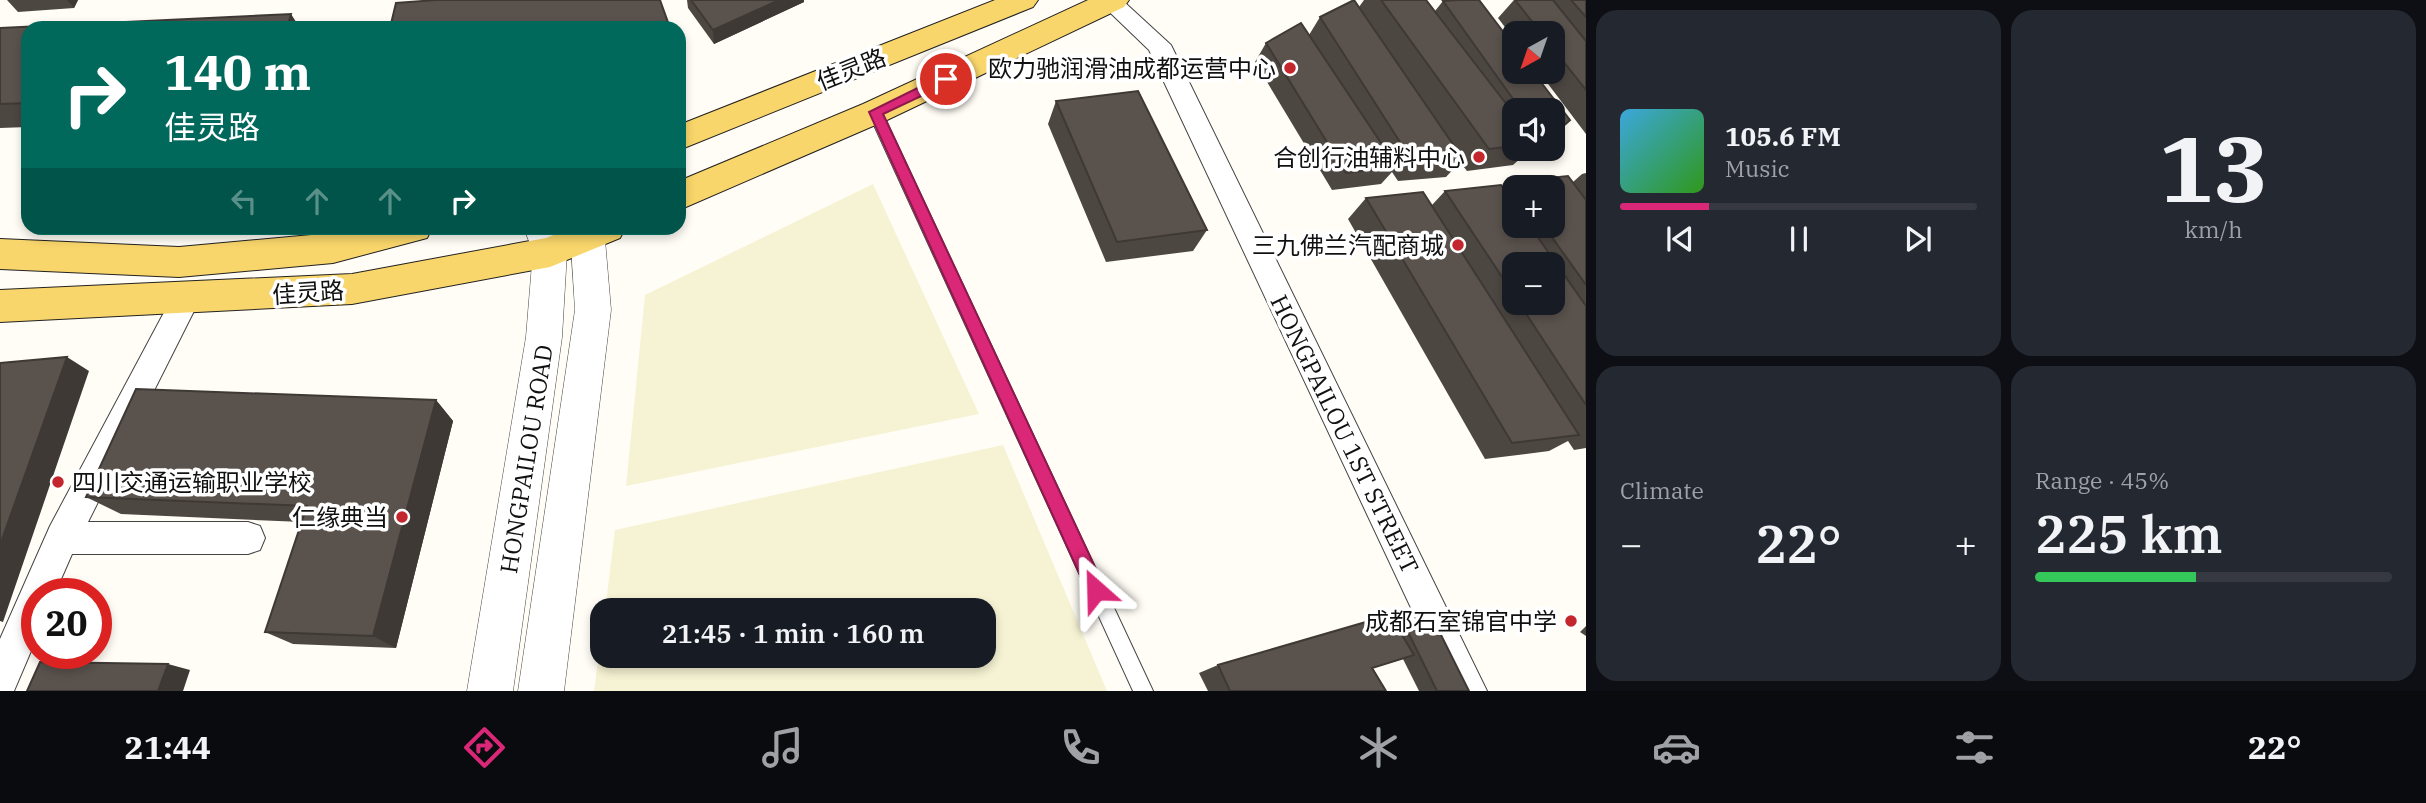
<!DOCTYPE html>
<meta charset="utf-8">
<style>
body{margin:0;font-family:"IBM Plex Serif","Noto Sans SC",serif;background:#242831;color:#f1f3f6;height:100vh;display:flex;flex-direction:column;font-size:26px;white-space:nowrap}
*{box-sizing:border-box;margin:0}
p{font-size:23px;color:#9ea1a6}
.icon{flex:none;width:38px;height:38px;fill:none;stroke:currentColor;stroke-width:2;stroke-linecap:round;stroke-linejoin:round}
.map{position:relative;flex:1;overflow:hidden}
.panel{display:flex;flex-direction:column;gap:10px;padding:10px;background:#0d0f14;width:840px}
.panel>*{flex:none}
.hud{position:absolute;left:21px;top:21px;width:665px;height:214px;border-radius:21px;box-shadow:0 4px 10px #0003;background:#00695c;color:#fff;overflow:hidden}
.needle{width:46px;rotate:220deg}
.fabs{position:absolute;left:1502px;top:21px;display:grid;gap:14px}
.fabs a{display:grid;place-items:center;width:63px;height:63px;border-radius:14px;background:#171b24;box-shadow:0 4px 10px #0003;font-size:35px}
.speed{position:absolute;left:21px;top:578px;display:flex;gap:14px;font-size:35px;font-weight:700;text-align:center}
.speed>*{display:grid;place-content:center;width:91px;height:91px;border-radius:50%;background:#171b24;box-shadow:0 4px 10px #0003;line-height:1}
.speed .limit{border:10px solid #d22;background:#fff;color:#111}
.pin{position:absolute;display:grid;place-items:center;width:60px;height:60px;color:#fff;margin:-30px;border:4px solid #fff;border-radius:50%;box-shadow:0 2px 7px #0007}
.me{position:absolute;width:77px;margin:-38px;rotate:335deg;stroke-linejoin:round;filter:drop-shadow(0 0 5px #0008)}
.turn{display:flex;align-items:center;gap:24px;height:147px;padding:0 28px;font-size:32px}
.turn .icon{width:91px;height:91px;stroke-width:2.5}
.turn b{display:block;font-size:49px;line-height:60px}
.lanes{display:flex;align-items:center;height:66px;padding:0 28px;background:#0003;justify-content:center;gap:35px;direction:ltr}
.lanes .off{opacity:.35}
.big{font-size:52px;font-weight:600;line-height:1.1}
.panel .card{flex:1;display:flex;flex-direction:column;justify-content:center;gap:10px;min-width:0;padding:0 24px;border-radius:21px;background:#242831}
.panel .dial{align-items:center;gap:0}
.dial b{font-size:91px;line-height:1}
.song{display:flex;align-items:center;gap:21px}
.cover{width:84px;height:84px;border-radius:10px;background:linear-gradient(135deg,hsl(200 70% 55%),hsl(110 70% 35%))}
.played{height:7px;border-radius:4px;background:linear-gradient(90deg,#db2777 25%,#363941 25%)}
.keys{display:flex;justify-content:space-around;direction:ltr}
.heat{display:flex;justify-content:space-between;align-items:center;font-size:38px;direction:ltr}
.charge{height:10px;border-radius:5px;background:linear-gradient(90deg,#34c759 45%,#363941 0)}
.panel .tiles{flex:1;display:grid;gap:10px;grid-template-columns:repeat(2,1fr)}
.trip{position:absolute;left:590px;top:598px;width:406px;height:70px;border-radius:21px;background:#171b24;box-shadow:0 4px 10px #0003;font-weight:600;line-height:70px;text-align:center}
.tabs{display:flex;height:112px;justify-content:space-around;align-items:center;background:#090b0e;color:#9ea1a6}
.tabs .icon{width:49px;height:49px}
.tabs .on{color:#db2777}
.tabs b{font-size:32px;color:#f1f3f6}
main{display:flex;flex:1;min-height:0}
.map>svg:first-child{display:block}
.farmland{fill:#f6f3d4}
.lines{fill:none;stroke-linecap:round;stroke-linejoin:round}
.service-casing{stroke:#444;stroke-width:2}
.minor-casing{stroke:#444;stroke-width:2}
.tertiary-casing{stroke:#444;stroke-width:1}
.primary-casing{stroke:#222;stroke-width:2}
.service{fill:#fff;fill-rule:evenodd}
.minor{fill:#fff;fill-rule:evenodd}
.tertiary{fill:#fff;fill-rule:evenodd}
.primary{fill:#f9d66b;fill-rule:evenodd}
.wall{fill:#4d4742;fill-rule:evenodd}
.shaded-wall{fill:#3f3936}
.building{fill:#5a524d;stroke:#3f3936;stroke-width:2}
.route{fill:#db2777;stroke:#8e194d;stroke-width:2}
.poi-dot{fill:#c4262e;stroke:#fff;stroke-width:2.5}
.labels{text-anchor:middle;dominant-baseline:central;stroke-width:7;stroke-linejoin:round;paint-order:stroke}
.poi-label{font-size:24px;fill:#111;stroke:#fff;text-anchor:end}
.street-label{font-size:24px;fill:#111;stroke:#fff}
</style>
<main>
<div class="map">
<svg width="1586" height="691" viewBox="0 0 1586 691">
<rect width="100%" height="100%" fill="#fffdf5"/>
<path class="farmland" d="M873 184 979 414 626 486 645 295Z
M1003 445 1107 691H594L602 631V656H984V611H605L615 530Z"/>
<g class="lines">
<g class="service-casing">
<path id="service" d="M875 107 882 112 1153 691H1133L868 112Z"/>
</g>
<g class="minor-casing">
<path id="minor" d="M1097 0H1122L1171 45 1487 691H1450L1149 50Z
M186 287 196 290 200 299 88 522H248L260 526 265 538 260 550 248 554H72L55 593H37V637L14 691H0V639L50 526 176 290Z"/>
</g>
<g class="tertiary-casing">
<path id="tertiary" d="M524 228H558L567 252 562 337 513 691H467L526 337 533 252Z
M570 228H604L611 310 564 691H518L575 310Z"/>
</g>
<g class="primary-casing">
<path id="primary" d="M995 0H1038L1033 7 679 150V125Z
M1088 0H1129L1124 7 887 120 679 210V181L863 104Z
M357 228H432L427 238 333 263 179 277 0 269V239L179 247 333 233Z
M571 228H625L620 238 550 267 352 304 0 322V290L352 274 546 238Z"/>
</g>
<use href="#service" class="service"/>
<use href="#minor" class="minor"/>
<use href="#tertiary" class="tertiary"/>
<use href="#primary" class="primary"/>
</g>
<path class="wall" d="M7 0H78L74 8 18 12Z
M687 0H804V2L714 44 688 8Z
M1364 0H1426L1435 11 1443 1 1570 120 1552 137V110H1514V149H1539L1526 160 1523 156 1513 165 1467 171 1460 162 1446 177 1398 181 1392 172 1381 184 1332 190 1255 62 1266 43 1309 35 1320 17 1359 7Z
M1514 0H1586V134L1539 72H1552V33H1514V39L1498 18Z
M0 28H28V127L0 128Z
M1056 101 1207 230 1193 251 1106 262 1048 124Z
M1586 173V448L1574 450 1568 441 1549 451 1485 459 1348 219 1366 198 1432 205 1445 191 1504 189 1512 182H1573L1582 174ZM1514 187H1552V226H1514ZM1514 264 1552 303H1514Z
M436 400 453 421 396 648 293 644 265 632 302 522 121 514 86 497Z
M1586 626V636L1580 632Z
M1406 628 1469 691H1419L1403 659 1373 668 1386 691H1208L1199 673 1218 665 1399 630Z"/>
<path class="shaded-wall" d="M67 0H78L74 8Z
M779 0H804V2L714 44 713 30Z
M291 14 300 28H287Z
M67 357 89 371 3 622 0 621V545Z
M436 400 453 421 396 648 373 636Z
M168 664 190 670 183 691H158Z"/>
<path class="building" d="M436 0H660L670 28H390L396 3Z
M691 0H779L713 30Z
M1354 0 1463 159 1414 164 1320 17Z
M1381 0H1426L1514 114V146L1489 149Z
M1459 0H1479L1514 46V72H1533L1570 120 1552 136V110H1521L1443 1Z
M1515 0H1553L1586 41V90L1552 47V33H1541Z
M1571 0H1586V17Z
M291 14 287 28H28V103L0 104V28Z
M1301 23 1397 167 1346 173 1266 43Z
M1138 91 1207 230 1117 242 1056 101Z
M1568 176 1586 200V285L1544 226H1552V187H1516L1512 182Z
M1501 185 1514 203V226H1530L1586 306V405L1519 303H1552V264H1514V295L1445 191Z
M1423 192 1579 435 1512 443 1366 198Z
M67 357 0 545V363Z
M136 389 436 400 373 636 265 632 307 506 86 497Z
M1390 615 1414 655 1372 668 1386 691H1230L1218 665Z
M1435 623 1469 691H1437L1406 628Z
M40 662 168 664 158 691H27Z"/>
<path class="route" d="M946 74 953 79 951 82 883 114 1103 584 1105 590 1103 597 1096 600 1090 597 869 112Z"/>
<g class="poi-dot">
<circle cx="1290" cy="68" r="7"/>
<circle cx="1479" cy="157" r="7"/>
<circle cx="1458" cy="245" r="7"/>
<circle cx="58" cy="482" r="7"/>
<circle cx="402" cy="517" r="7"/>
<circle cx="1571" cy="621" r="7"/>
</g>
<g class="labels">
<g class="poi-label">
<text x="1276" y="68">欧力驰润滑油成都运营中心</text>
<text x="1465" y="157">合创行油辅料中心</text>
<text x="1444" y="245">三九佛兰汽配商城</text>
<text x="72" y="482" text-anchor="start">四川交通运输职业学校</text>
<text x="388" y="517">仁缘典当</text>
<text x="1557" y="621">成都石室锦官中学</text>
</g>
<g class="street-label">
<text transform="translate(851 69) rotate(-22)">佳灵路</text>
<text transform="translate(308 292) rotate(-4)">佳灵路</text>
<text transform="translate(1345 434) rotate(64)">HONGPAILOU 1ST STREET</text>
<text transform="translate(526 459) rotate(-81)">HONGPAILOU ROAD</text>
</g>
</g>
</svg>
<div class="fabs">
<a><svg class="needle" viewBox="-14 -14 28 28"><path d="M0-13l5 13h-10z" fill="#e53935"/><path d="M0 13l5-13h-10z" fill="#9ea1a6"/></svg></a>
<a><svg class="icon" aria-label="sound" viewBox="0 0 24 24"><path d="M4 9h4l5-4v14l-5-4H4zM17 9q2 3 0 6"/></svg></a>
<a>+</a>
<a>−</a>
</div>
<div class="speed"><div class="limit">20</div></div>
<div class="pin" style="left:946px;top:79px;background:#d93025"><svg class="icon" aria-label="arrive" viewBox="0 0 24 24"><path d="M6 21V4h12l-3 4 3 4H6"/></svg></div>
<svg class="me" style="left:1096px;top:590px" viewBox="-20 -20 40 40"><path d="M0-17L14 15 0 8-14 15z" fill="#db2777" stroke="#fff" stroke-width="4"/></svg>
<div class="trip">21:45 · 1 min · 160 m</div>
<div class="hud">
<div class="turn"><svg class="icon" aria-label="right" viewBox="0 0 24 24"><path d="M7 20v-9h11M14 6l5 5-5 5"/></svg><div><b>140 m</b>佳灵路</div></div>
<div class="lanes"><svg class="icon off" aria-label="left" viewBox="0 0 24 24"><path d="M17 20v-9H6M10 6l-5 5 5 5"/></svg><svg class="icon off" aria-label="ahead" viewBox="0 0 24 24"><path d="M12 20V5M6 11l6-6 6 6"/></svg><svg class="icon off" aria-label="ahead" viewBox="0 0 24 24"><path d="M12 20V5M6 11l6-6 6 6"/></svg><svg class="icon" aria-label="right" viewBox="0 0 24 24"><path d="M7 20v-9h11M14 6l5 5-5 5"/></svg></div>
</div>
</div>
<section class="panel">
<div class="tiles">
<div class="card">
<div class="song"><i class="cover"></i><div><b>105.6 FM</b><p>Music</p></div></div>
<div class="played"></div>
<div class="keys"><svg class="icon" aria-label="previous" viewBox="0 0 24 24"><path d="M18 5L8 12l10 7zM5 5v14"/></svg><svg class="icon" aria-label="pause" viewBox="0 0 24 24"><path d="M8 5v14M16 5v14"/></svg><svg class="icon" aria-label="next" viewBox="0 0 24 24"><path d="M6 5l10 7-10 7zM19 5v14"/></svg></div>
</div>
<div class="card dial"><b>13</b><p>km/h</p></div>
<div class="card"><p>Climate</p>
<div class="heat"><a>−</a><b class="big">22°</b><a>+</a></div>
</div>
<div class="card"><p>Range · 45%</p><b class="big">225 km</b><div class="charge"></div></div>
</div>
</section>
</main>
<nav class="tabs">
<b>21:44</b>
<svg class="icon on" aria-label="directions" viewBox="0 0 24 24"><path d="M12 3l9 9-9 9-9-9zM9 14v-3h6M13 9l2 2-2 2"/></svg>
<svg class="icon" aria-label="music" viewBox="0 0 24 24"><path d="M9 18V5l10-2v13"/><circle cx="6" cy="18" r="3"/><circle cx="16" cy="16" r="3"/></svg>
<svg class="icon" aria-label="phone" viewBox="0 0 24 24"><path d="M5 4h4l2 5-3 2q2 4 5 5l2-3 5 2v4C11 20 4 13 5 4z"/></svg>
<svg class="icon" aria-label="climate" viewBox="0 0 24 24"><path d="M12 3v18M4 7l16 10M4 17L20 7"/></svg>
<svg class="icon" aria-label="car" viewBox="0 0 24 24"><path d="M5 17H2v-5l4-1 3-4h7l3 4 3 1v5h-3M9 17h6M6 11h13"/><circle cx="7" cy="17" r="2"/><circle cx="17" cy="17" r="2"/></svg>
<svg class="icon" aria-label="filters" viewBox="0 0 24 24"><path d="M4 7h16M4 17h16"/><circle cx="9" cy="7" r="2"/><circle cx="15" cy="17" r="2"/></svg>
<b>22°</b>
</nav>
